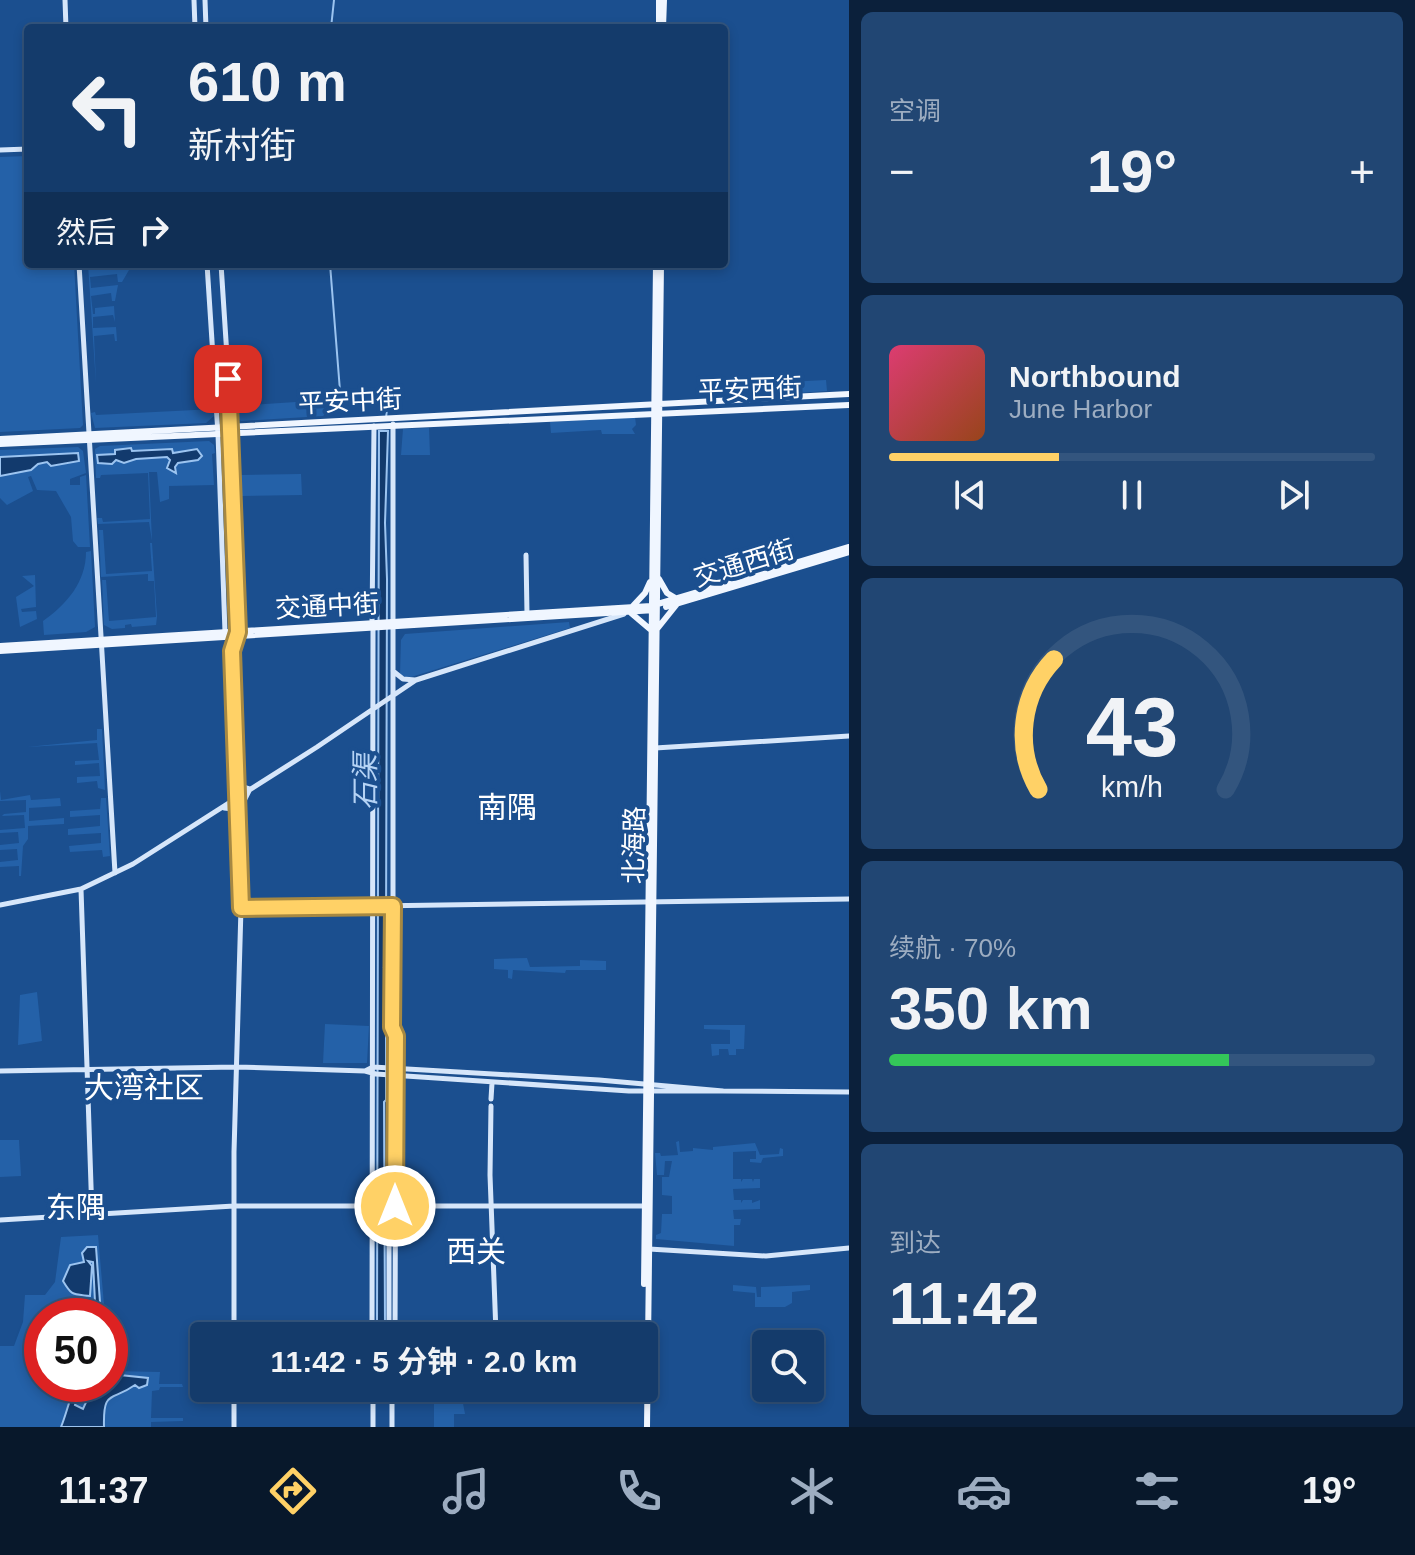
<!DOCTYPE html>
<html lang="zh">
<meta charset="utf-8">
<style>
body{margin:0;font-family:Helvetica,"Noto Sans SC",sans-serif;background:#214673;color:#f1f3f6;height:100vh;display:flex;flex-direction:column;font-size:30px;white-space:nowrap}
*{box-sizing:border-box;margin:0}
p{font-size:26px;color:#9dadc1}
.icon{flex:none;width:44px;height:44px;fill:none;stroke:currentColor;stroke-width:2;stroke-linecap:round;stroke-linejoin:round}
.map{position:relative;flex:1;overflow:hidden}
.drawer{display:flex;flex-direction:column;gap:12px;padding:12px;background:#0b203b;width:566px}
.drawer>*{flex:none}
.hud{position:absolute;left:24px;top:24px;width:704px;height:244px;border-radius:8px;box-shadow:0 4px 12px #0003,0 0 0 2px #33557e;background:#143b6b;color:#f1f3f6;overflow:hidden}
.fabs{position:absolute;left:752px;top:1330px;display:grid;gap:16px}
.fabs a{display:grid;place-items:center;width:72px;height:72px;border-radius:8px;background:#143b6b;box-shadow:0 4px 12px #0003,0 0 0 2px #33557e;font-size:40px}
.speed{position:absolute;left:24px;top:1298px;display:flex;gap:16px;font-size:40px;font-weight:700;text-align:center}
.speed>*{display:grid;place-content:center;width:104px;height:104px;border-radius:50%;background:#143b6b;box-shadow:0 4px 12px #0003,0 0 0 2px #33557e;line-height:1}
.speed .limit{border:12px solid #d22;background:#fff;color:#111}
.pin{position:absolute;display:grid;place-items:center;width:68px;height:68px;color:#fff;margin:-34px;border-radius:16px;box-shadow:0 4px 12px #0006}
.me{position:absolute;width:88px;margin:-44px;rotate:0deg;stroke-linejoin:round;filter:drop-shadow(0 0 6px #0008)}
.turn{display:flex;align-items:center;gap:28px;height:168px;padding:0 32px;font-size:36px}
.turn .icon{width:104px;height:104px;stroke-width:2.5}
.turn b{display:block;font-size:56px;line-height:68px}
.then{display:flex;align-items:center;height:76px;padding:0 32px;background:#0003;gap:16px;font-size:30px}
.big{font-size:60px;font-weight:700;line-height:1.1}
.drawer .widget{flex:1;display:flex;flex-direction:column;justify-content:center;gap:12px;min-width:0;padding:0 28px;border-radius:12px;background:#214673}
.drawer .dial{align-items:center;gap:0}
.dial svg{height:208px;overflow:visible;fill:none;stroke:#33557e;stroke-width:7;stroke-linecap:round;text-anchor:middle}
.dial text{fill:#f1f3f6;stroke:none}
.song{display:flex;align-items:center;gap:24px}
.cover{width:96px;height:96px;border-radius:12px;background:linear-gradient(135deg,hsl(340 70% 55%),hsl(20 70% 35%))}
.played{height:8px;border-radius:4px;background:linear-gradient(90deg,#ffd166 35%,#33557e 35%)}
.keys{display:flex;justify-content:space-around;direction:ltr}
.heat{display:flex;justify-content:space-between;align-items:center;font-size:44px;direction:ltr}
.charge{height:12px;border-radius:6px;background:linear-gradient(90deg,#34c759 70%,#33557e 0)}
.trip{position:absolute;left:190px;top:1322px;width:468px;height:80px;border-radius:8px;background:#143b6b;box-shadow:0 4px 12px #0003,0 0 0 2px #33557e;font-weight:700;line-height:80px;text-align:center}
.dock{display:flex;height:128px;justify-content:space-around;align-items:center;background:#08182b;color:#9dadc1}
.dock .icon{width:56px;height:56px}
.dock .on{color:#ffd166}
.dock b{font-size:36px;color:#f1f3f6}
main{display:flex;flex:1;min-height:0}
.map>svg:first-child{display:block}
.green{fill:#2461a8}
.water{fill:#123a6d;stroke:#9cc4f0;stroke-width:2}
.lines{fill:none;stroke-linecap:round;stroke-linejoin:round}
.stream{stroke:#9cc4f0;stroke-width:2}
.secondary{stroke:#d6e6fa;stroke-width:5}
.primary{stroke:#f0f6ff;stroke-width:6}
.route-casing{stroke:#a68842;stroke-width:20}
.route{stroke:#ffd166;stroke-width:14}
.labels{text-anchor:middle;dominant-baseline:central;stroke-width:8;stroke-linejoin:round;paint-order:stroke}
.street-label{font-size:26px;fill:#fff;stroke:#1b4f8f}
.water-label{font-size:28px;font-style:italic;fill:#b5d3f5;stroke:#1b4f8f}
.quarter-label{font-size:30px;fill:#fff;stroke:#1b4f8f}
</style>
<main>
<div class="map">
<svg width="849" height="1427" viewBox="0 0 849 1427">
<rect width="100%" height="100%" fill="#1b4f8f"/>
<path class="green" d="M28 156V264H74L83 425 80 428 0 432V157Z
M88 264 90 268 117 266 118 270H129L122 282H118L117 274 90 277 91 288 118 285 115 301H112L111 293 91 296 93 314H95V308L114 306 115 322 113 315 93 317V328L116 327 117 341H115L114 334 94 336 96 384Z
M826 380 827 391 768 395V383Z
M326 400 327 412 323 416 241 421 235 417 233 406Z
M214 409V416L206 423 95 428 91 413 95 412 96 415Z
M635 417 636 425 632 429 635 434H602L601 430 551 433 550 422Z
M429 428 430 455H401L403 429Z
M209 441 214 445 215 453 212 454 214 485 169 486V499L160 502 157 472H149L152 541 149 522 98 524 97 518H102L103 522 150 519 148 473 101 475 100 478H96L95 449 100 446Z
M78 447 83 451 86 473 70 479V485H80V477L86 475 90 547H78L73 541 71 517 56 491 37 490 31 476 28 477 33 491 7 505 0 498V450Z
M301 474 302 495 241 496 240 475Z
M99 530H103L106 574 152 571 150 543H152L157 617 156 625 132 627 131 624 125 625V628L112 629 104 625 102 580H106L109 621 156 617 154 581H148V574L101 577Z
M91 551 95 627 86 632 44 635 43 621C67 604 86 582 86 552Z
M35 575 36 607 21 609 22 612 36 611 37 619 20 627 16 597 34 586 22 576Z
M569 622 570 628 408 678 400 675 401 640 405 634Z
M97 729H102L105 790 98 788 97 781 77 783V777L100 776 99 763 75 765V761L99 760 97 743 27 747 97 740Z
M0 791 1 800 30 795 31 800 60 798 61 806 29 808V821L64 818V824L28 826V839L23 846 21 876H19V866L0 867V862L18 860 17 849 0 850V845L19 843 18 832 0 833V830L25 828 24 815 2 816 4 814 26 812V800L0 801Z
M101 798H106L110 856 103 857 102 850 70 852 69 846 101 843V833L68 835V829L100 826V815L70 817V811L100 809Z
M527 958 530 967 580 966V960L606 961V970H566L565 973 513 970 512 979 508 978V970L494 969V959Z
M37 992 42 1041 18 1045 20 995Z
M325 1024 369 1026 367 1063H323Z
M704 1025H745L744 1049H736V1055H729L728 1049H719V1055L712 1056 711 1044H730V1030L704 1029Z
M0 1140H19L21 1176 0 1177Z
M679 1141 680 1152 693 1151V1148L713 1150V1147L755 1143 760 1155 779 1154 780 1148 783 1149V1156L763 1158 761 1163 750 1162V1159H756V1151L733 1152V1179H741V1182L743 1179H752L753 1182 754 1179H760V1188L733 1189 734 1200H741V1203L743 1200H752V1203L760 1200V1209L733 1210 734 1219H741L740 1225H734V1246L656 1239V1235L661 1233 662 1214H672V1196L662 1195V1177H669L672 1161H665L664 1175H657L655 1153H660L661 1156 678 1155 676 1142Z
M98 1235 105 1316H42V1384H110V1364L112 1371 160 1372 159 1384H182L183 1387H160L159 1390 152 1391 151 1418H183V1421L151 1422V1427H0V1346H14L23 1322 25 1295H45L55 1282 61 1237Z
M733 1285 756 1287 757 1297H761V1287L810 1285V1290L792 1292V1303L785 1307H755V1293L733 1291Z
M434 1394 458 1395 462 1398 465 1414H454V1427H434Z"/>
<path class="water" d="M379 431H388L385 523 387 579 386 935 384 937 386 964 384 967 386 969V1100L384 1102 385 1328H377Z
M131 448 132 451 172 449 173 453 197 449 202 456 198 460 178 463 175 467 176 473 167 468 170 460 167 457 136 459 124 463 116 460 112 464 98 463 97 455 115 454V450Z
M78 453 79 461 51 466 47 462 38 464 31 470 0 476V457Z
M87 1247H96L101 1316H78L92 1308 95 1302 93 1262 88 1261 92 1266 90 1296C72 1294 72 1296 63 1281L70 1265 84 1262 82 1253Z
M110 1374 148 1378 147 1385 139 1388 135 1385C111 1402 103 1389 104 1427H61C67 1412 69 1400 76 1384H81L75 1405 83 1409 91 1391 90 1384H110Z"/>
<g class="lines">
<path class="stream" d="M331 28 334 0
M330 264 340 391 354 402 384 403 387 409 386 418"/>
<path class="secondary" d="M65 0 66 28
M194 0 195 28
M205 0 206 28
M0 150 28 149
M79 264 115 873
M207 264 218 434 225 632 232 651 241 908 234 1152V1336
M221 264 232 433 238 632 232 650
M526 555 527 614
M372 624 374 426
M393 671 403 679 415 680
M655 748 849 736
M224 808 233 809 237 815 250 789 241 786 237 781
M81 889 92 1215
M0 905 81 889 133 864 317 747 416 680 624 614
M241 908 849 899
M393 1028 396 1036 395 1336
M373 1067 599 1080 723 1091H629L376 1074 365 1071Z
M0 1071 236 1067 365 1071
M723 1091 849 1092
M491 1099 492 1083
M491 1106 490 1175 496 1333
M0 1220 234 1206H645
M649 1249 766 1256 849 1248
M373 1332H648
M372 1336 373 629
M389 1336V1035L392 1027 393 997V424
M234 1388V1427
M373 1388V1427
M392 1427V1388"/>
<path class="primary" d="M659 28V0
M663 28 664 0
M0 439 849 394
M0 444 849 405
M659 579 667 593 677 599
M666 607 849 552
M631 608 645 593 650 582
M631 613 651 630
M657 629 677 604
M0 646 651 606 849 547
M0 651 655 610
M644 1284 656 264
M647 1427 661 264"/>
</g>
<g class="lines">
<g class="route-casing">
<path id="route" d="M228 379 238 632 232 651 241 908 393 906 392 1027 396 1036 395 1206"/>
</g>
<use href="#route" class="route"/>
</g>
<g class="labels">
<g class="street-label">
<text transform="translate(750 389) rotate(-2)">平安西街</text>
<text transform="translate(350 401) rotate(-3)">平安中街</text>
<text transform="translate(744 563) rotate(-17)">交通西街</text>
<text transform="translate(327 606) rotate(-3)">交通中街</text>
<text transform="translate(634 845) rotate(-89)">北海路</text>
</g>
<g class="water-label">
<text transform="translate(365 782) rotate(-90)">石渠</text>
</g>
<g class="quarter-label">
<text x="507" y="807">南隅</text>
<text x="144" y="1087">大湾社区</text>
<text x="76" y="1207">东隅</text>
<text x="476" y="1251">西关</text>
</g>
</g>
</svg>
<div class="fabs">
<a><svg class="icon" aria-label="search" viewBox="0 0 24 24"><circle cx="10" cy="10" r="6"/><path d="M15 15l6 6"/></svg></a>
</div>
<div class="speed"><div class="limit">50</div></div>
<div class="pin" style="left:228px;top:379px;background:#d93025"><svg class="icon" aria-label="arrive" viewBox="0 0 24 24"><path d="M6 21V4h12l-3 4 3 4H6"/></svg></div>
<svg class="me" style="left:395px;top:1206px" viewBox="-20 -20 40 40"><circle r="17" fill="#ffd166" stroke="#fff" stroke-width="3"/><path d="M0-11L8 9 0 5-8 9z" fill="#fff"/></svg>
<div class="trip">11:42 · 5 分钟 · 2.0 km</div>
<div class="hud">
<div class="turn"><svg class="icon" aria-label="left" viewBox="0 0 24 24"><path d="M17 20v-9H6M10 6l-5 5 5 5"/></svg><div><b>610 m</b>新村街</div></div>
<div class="then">然后<svg class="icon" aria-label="right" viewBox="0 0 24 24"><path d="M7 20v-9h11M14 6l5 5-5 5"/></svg></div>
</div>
</div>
<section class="drawer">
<div class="widget"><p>空调</p>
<div class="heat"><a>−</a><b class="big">19°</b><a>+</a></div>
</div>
<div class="widget">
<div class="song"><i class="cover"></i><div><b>Northbound</b><p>June Harbor</p></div></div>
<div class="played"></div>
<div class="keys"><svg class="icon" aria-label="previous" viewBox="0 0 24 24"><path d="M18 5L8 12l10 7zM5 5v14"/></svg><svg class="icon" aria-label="pause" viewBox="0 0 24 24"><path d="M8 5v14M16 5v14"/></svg><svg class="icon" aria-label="next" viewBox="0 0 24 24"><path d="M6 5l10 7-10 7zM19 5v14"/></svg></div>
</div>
<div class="widget dial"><svg viewBox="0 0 100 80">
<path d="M14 69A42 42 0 1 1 86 69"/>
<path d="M14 69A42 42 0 0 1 20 19" stroke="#ffd166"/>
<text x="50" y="56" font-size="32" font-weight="700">43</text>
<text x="50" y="72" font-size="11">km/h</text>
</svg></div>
<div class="widget"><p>续航 · 70%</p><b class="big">350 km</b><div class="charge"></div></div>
<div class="widget"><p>到达</p><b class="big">11:42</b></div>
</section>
</main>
<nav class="dock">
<b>11:37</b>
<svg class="icon on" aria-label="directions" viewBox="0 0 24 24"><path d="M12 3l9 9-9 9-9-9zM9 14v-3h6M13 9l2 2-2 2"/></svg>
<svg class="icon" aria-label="music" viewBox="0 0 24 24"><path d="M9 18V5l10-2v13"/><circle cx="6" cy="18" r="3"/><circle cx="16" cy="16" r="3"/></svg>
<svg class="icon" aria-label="phone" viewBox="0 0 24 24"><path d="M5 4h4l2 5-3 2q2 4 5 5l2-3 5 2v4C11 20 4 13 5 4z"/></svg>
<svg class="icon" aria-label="climate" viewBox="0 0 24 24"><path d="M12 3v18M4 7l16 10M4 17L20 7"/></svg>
<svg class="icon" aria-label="car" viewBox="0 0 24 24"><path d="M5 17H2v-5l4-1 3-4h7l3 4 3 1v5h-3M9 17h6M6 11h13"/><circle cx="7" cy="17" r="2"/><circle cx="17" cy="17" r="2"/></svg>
<svg class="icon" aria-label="filters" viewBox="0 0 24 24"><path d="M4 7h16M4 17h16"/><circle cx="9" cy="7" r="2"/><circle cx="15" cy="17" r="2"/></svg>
<b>19°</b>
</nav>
